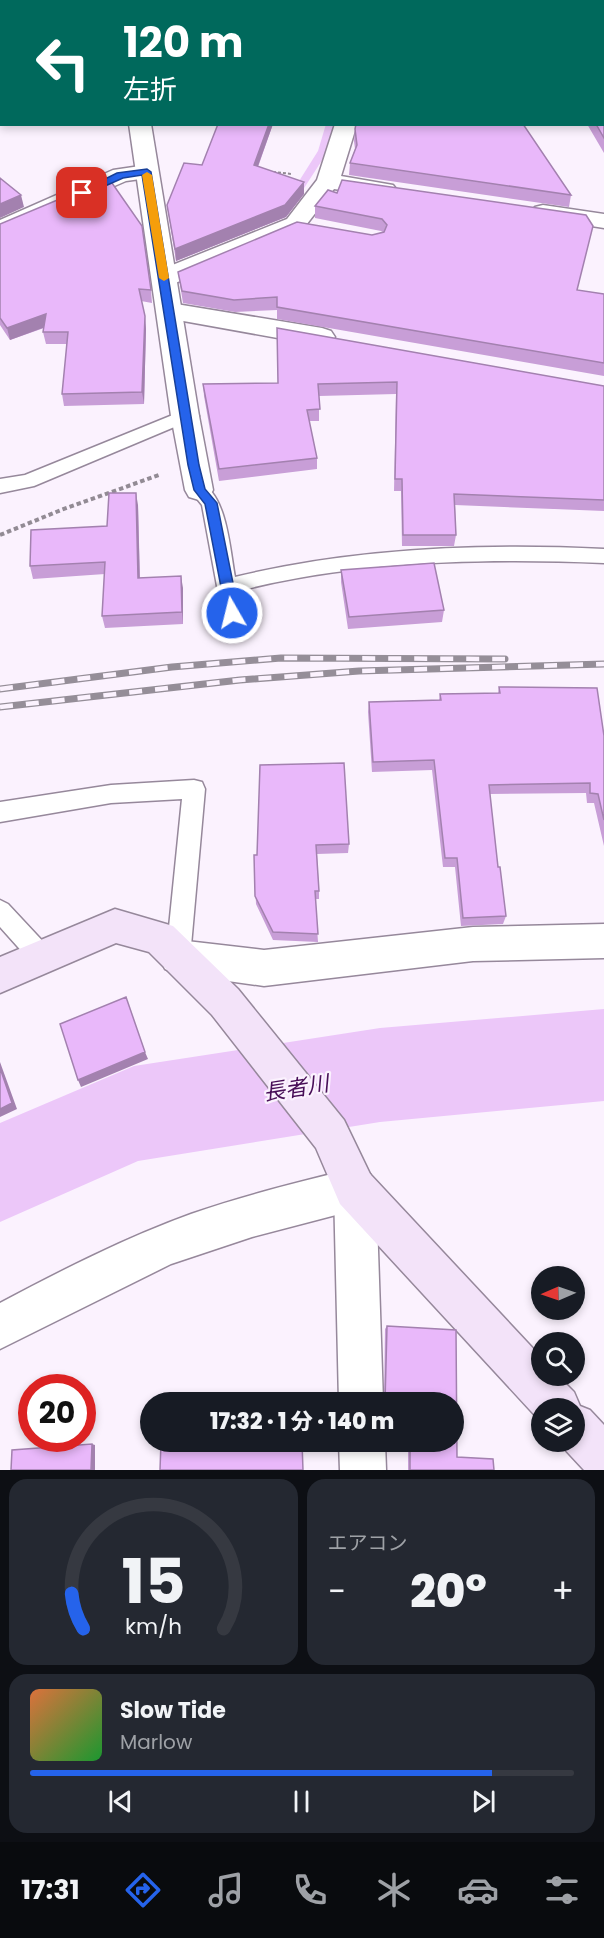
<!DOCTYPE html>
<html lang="ja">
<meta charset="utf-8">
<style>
body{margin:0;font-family:Poppins,"Noto Sans JP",sans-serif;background:#242831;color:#f1f3f6;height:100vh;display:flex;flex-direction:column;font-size:22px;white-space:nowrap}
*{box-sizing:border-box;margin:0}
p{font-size:20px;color:#9ea1a6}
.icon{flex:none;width:33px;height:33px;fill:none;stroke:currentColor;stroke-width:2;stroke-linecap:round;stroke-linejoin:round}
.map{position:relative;height:1470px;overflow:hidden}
.details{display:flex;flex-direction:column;gap:9px;padding:9px;background:#0d0f14;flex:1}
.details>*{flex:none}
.hud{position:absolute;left:0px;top:0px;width:604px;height:126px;box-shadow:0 3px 9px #0003;background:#00695c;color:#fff;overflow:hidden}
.needle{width:39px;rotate:268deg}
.controls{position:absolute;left:531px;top:1266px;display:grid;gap:12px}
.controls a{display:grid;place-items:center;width:54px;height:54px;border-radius:50%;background:#171b24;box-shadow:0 3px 9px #0003;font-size:30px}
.speed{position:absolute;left:18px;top:1374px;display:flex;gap:12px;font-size:30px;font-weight:700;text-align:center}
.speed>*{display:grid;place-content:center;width:78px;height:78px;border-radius:50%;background:#171b24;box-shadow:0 3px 9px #0003;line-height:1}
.speed .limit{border:9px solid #d22;background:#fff;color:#111}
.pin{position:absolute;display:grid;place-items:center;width:51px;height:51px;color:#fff;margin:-26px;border-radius:12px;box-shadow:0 3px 9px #0006}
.me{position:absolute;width:66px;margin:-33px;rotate:352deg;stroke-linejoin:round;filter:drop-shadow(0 0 4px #0008)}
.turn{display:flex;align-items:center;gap:21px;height:126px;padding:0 24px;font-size:27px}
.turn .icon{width:78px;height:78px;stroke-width:2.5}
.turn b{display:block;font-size:42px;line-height:51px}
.big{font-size:45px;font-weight:800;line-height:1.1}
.details .tile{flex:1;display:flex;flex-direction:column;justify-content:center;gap:9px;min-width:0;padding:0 21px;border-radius:18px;background:#242831}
.details .dial{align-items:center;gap:0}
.dial svg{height:156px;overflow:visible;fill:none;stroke:#363941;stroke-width:7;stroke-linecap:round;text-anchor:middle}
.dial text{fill:#f1f3f6;stroke:none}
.song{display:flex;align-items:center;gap:18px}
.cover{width:72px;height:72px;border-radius:9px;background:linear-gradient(135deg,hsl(20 70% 55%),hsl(130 70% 35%))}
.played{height:6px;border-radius:3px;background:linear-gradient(90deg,#2563eb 85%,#363941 85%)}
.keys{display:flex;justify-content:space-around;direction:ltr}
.heat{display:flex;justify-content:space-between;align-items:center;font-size:33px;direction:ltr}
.details .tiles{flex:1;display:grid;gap:9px;grid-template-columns:1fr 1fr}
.tile:last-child{grid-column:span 2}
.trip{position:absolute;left:140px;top:1392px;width:324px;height:60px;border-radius:30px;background:#171b24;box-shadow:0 3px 9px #0003;font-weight:800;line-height:60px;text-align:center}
.tabs{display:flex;height:96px;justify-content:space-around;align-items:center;background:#090b0e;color:#9ea1a6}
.tabs .icon{width:42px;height:42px}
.tabs .active{color:#2563eb}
.tabs b{font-size:27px;color:#f1f3f6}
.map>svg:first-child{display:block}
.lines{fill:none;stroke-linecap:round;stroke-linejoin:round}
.stream{fill:#ecc7f9;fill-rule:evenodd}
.river{fill:#ecc7f9;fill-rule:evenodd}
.service-casing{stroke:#96889b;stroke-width:3}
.minor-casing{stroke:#96889b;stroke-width:3}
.tertiary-casing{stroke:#96889b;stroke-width:3}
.secondary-casing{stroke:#96889b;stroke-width:3}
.path-far1{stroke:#928b94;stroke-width:2;stroke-dasharray:3 2;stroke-linecap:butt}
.path{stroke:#928b94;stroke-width:4;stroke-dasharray:4.5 3;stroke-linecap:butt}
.service{fill:#fff;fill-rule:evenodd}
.minor{fill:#fff;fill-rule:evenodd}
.tertiary{fill:#fff;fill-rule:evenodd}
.secondary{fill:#f3e3f9;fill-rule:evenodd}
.rail-casing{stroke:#958e98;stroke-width:7}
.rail{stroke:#fbf2fe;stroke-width:4.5;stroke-dasharray:13;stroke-linecap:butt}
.wall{fill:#c89ed7}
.shaded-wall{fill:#a381af}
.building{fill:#e9b8fa;stroke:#a381af;stroke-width:1.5}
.route{fill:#2563eb;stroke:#184099;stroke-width:1.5}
.slow{fill:#f59e0b}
.labels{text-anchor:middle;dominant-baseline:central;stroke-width:4.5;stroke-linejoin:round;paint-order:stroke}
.water-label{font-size:22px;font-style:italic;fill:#480f58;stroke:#fbf2fe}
</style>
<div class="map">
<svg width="604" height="1470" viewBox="0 0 604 1470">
<rect width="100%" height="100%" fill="#fbf2fe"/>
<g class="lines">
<path class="stream" d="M326 124H335L328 151 297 199H291L289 197 318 151Z"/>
<path class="river" d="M604 1009V1101L380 1122 138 1161 0 1222V1123L134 1066 380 1028Z"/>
<g class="service-casing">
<path id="service" d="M185 410 191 412 194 416 191 420 34 486 0 493V479L25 475Z
M199 483C227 492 230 552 235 577 355 548 481 543 604 549V563C482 558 356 561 238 591L242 613 239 618 232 621 225 618 222 613 202 505 190 490 193 485Z
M194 780 202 782 205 789 190 957 186 965 178 968 170 965 166 957 182 799 111 803 0 822V802L111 785Z
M0 900 8 904 50 949 54 957 50 965 42 968 34 965 0 927Z"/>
</g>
<g class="minor-casing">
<path id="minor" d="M296 0H316V2H296Z
M0 59H2V71H0Z
M603 71H604V83H603Z
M335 124H357L341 176 393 185 397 190 393 195 385 197 334 189 303 229 173 284 164 286 155 284 152 278 155 272 287 219 317 180Z
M147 165 155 167 158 172 155 177 126 181 0 236V220L113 170Z
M543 205 604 214V228L535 217 531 212 535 207Z
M170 303 322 328 331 331 335 337 331 343 322 346 161 317 157 311 161 305Z
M185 407 195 409 199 416 213 490 209 497 199 500 189 497 185 490 171 416 175 409Z
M604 924V958L473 961 264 986 178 974 165 969 160 957 165 945 178 940 264 950 473 927Z
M355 1168 370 1174 376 1189 383 1402H339L334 1189 340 1174Z
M339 1442H385L386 1470H340Z"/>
</g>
<g class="tertiary-casing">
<path id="tertiary" d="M123 0H143V2H123Z
M447 0H477L446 2Z
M129 124H151L199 416 195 423 185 425 175 423 171 416Z
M355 1168 370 1174 376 1189 370 1204 355 1210 252 1237 171 1264 0 1349V1303C62 1270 125 1238 191 1214 245 1195 300 1182 355 1168Z"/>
</g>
<g class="secondary-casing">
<path id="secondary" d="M115 909 173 926 238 989 344 1120 370 1174 542 1358V1376H558L574 1392 580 1406 590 1410 604 1425V1470H584L558 1442H574V1408H542V1423L340 1204 316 1148 212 1015 149 952 116 943 0 993V957Z"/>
</g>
<path class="path-far1" d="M273 172 292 174"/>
<path class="path" d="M0 535 61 510 159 475"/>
<use href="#service" class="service"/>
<use href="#minor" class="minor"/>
<use href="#tertiary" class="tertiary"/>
<use href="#secondary" class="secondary"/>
<g class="rail-casing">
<path id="rail" d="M0 689 172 667 281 658 505 659
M0 707 240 680 359 671 604 664"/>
</g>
<use href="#rail" class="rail"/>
</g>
<path class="wall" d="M0 0H61V2H2V54H0Z
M556 0H604V68L603 69V2H556Z
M604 77V153L587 124H603Z
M218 124H273L258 167 304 194 286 217 176 261 167 205 202 165Z
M355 129 571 195 569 207 349 175 350 163 355 149 354 141Z
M328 190 578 290 604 294V376L277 319V310L235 312 183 303 178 272 372 235 383 232 381 231 315 218V206Z
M0 224 151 290 152 303 141 301 146 329 144 404 64 406 62 394 67 344H46L43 332 44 328 10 340 0 325Z
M277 328 604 386V511L455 505 456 535 454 546H402L401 491H394L396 394 319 396V421H309L317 458V469L219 481 204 396 203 384 278 383Z
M138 505 140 578 183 588V624L105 628 102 616 105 574 33 579 30 566 107 526Z
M341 570 444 610 442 622 348 629 341 582Z
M499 687 604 736V846L594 803H587L586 793 490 794 498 867 506 916 503 924 461 926 455 867H443L432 770 372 772 368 712 369 702 439 700 440 694 498 693Z
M260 765 349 844 348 853 317 854 319 891V899H315L318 942 273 940 256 904 254 855H257Z
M387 1326 456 1330 457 1457 493 1459 494 1470H408V1442H453V1402H384L385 1329Z"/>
<path class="shaded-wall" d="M269 124H273L254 177V165Z
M304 182V194L286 217 176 261 175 249Z
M21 195 24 207 0 218V204Z
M46 314 48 326 10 340 7 328Z
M145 316 146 329 144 404 142 392Z
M136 493 138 505 140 590 138 578Z
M181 576 183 588V624L182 612Z
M145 1052 148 1059 81 1087 78 1080Z
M0 1062 17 1109 0 1117Z
M92 1444 95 1445V1470H91Z"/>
<path class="building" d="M0 0H60V2H2V42H0Z
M170 0H292V2H170Z
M562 0H604V58L603 56V2H564Z
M603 77H604V138L596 124H603Z
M218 124H269L254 165 304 182 285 205 175 249 167 205 184 163 202 165Z
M356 124H523L571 195 350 163 357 145 355 129Z
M0 178 21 195 0 204Z
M342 180 586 215 593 226 577 290 604 294V363L277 307V297L234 300 182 291 178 272 297 222 372 235 384 232 387 225 382 219 315 206 328 190 337 193Z
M112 183 142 226 151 290 139 289 145 316 142 392 62 394 68 332H43L46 314 7 328 0 318V224L74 193Z
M277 328 604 386V500L454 494 456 535H403L402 479H395L397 382 318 384 320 409 307 410 317 458 219 469 203 384 278 383Z
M109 493H136L138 578 181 576 182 612 102 616 105 562 30 566 31 530 107 526Z
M434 563 444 610 349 617 341 570Z
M499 687 597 688 604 736V820L598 794 590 793V783L489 785 498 867H500L506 916 463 918 457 858H445L434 760 373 762 369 702 441 700 440 694 500 693Z
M344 763 349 844 316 845 319 891H315L318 934 273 932 255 896 254 855H257L260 765Z
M126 997 145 1052 78 1080 60 1024Z
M0 1068 12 1103 0 1109Z
M387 1326 456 1330 457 1457 493 1459 494 1470H410V1442H453V1402H385Z
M301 1397V1402H231V1400Z
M161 1442H302L303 1470H160Z
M92 1444 91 1470H11L12 1450Z"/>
<path class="route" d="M147 169 151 172 199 465 205 489 217 503 239 613 232 618 226 613 205 504 194 490 188 465 142 175 123 178 85 195 77 193 117 173Z"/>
<path class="slow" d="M147 172 152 175 169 278 164 281 159 278 142 175Z"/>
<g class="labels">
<g class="water-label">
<text transform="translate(296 1088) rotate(-9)">長者川</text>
</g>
</g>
</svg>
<div class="controls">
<a><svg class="needle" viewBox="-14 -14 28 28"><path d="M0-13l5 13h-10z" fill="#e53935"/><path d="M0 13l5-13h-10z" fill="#9ea1a6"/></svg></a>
<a><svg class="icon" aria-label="search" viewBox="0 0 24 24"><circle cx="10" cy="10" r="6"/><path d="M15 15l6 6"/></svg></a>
<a><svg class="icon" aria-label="layers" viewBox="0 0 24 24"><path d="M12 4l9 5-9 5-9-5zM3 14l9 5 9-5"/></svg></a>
</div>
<div class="speed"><div class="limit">20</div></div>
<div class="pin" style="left:82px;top:193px;background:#d93025"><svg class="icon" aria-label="arrive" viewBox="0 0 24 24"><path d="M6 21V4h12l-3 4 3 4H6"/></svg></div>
<svg class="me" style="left:232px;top:613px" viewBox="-20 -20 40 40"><circle r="17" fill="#2563eb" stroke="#fff" stroke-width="3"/><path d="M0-11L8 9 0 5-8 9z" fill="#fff"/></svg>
<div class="trip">17:32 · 1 分 · 140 m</div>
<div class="hud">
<div class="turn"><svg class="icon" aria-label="left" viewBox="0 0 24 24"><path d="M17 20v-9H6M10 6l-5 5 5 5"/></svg><div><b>120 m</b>左折</div></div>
</div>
</div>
<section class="details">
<div class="tiles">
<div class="tile dial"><svg viewBox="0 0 100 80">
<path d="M14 69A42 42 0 1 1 86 69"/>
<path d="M14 69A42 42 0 0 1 8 51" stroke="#2563eb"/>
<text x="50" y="56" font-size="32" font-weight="700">15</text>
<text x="50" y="72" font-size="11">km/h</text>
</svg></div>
<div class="tile"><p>エアコン</p>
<div class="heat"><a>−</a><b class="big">20°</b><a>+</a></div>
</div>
<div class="tile">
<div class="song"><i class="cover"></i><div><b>Slow Tide</b><p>Marlow</p></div></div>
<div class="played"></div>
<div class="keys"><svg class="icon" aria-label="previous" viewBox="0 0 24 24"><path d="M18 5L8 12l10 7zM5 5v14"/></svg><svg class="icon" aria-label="pause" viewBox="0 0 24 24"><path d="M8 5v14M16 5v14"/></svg><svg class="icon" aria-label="next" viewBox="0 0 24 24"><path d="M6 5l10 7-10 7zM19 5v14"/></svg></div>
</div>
</div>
</section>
<nav class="tabs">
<b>17:31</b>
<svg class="icon active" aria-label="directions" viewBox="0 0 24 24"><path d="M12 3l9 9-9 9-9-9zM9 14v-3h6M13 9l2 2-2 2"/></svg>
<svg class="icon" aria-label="music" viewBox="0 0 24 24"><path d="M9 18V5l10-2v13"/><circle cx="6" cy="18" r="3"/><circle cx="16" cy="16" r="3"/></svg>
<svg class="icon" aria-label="phone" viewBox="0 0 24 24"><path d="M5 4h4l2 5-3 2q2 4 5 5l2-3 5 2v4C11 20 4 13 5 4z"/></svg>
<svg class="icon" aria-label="climate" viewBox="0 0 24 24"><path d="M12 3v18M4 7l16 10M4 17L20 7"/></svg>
<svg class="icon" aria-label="car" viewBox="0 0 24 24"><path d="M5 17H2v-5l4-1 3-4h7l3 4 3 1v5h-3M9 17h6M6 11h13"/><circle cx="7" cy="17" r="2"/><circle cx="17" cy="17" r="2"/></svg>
<svg class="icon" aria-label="filters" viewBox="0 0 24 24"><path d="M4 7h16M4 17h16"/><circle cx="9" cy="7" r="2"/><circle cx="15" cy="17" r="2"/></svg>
</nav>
